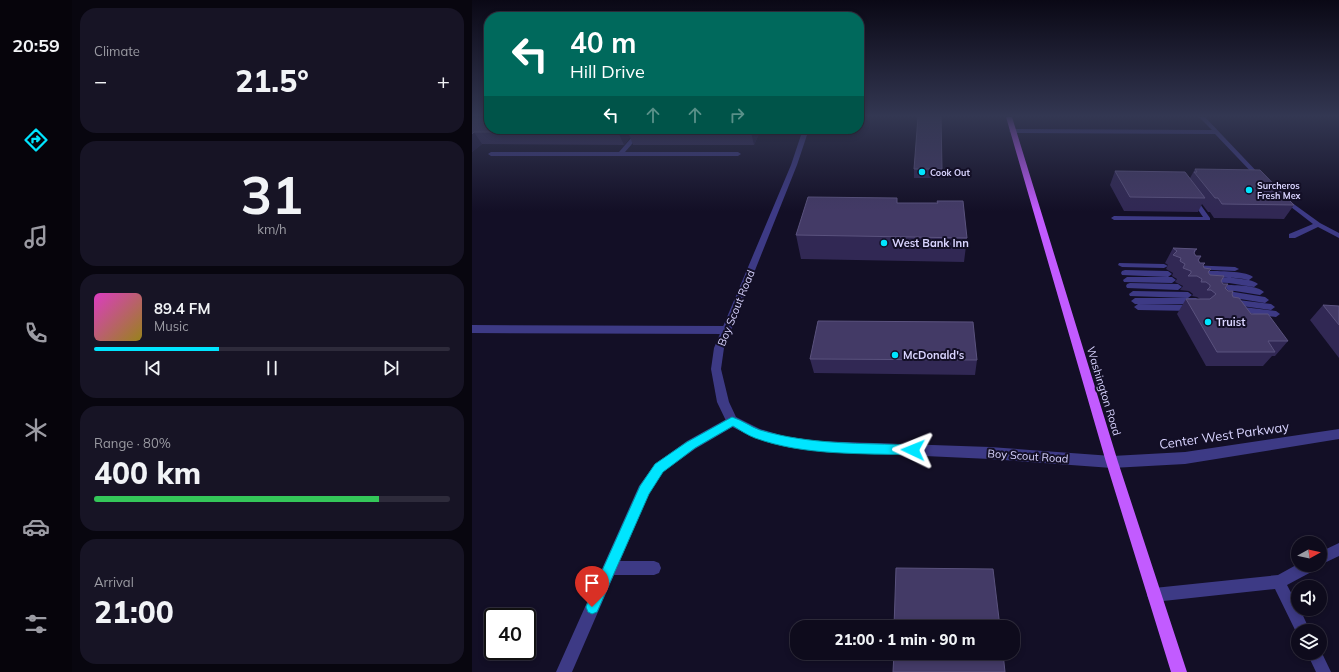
<!DOCTYPE html>
<meta charset="utf-8">
<style>
body{margin:0;font-family:Mulish,sans-serif;background:#171425;color:#f1f3f6;height:100vh;display:flex;flex-direction:column;font-size:15px;white-space:nowrap}
*{box-sizing:border-box;margin:0}
p{font-size:13px;color:#9b9ba3}
.icon{flex:none;width:22px;height:22px;fill:none;stroke:currentColor;stroke-width:2;stroke-linecap:round;stroke-linejoin:round}
.map{position:relative;flex:1;overflow:hidden}
.side{display:flex;flex-direction:column;gap:8px;padding:8px;background:#08060f;width:400px}
.side>*{flex:none}
.top-card{position:absolute;left:12px;top:12px;width:380px;height:122px;border-radius:16px;box-shadow:0 2px 6px #0003,0 0 0 1px #2e2b3b;background:#00695c;color:#fff;overflow:hidden}
.needle{width:26px;rotate:82deg}
.tools{position:absolute;left:819px;top:536px;display:grid;gap:8px}
.tools a{display:grid;place-items:center;width:36px;height:36px;border-radius:50%;background:#0e0b1c;box-shadow:0 2px 6px #0003,0 0 0 1px #2e2b3b;font-size:20px}
.speed{position:absolute;left:12px;top:608px;display:flex;gap:8px;font-size:20px;font-weight:700;text-align:center}
.speed>*{display:grid;place-content:center;width:52px;height:52px;border-radius:50%;background:#0e0b1c;box-shadow:0 2px 6px #0003,0 0 0 1px #2e2b3b;line-height:1}
.speed .limit{border:2px solid #111;border-radius:6px;background:#fff;color:#111}
.pin{position:absolute;display:grid;place-items:center;width:34px;height:34px;color:#fff;margin:-41px -17px;border-radius:50% 50% 50% 0;rotate:-45deg;box-shadow:0 0 4px #0007}
.pin .icon{rotate:45deg}
.me{position:absolute;width:44px;margin:-22px;rotate:272deg;stroke-linejoin:round;filter:drop-shadow(0 0 3px #0008)}
.turn{display:flex;align-items:center;gap:14px;height:84px;padding:0 20px;font-size:18px}
.turn .icon{width:52px;height:52px;stroke-width:2.5}
.turn b{display:block;font-size:28px;line-height:34px}
.lanes{display:flex;align-items:center;height:38px;padding:0 20px;background:#0003;justify-content:center;gap:20px;direction:ltr}
.lanes .off{opacity:.35}
.big{font-size:30px;font-weight:800;line-height:1.1}
.side .tile{flex:1;display:flex;flex-direction:column;justify-content:center;gap:6px;min-width:0;padding:0 14px;border-radius:16px;background:#171425}
.side .dial{align-items:center;gap:0}
.dial b{font-size:52px;line-height:1}
.song{display:flex;align-items:center;gap:12px}
.cover{width:48px;height:48px;border-radius:6px;background:linear-gradient(135deg,hsl(310 70% 55%),hsl(50 70% 35%))}
.played{height:4px;border-radius:2px;background:linear-gradient(90deg,#00e5ff 35%,#2e2b3b 35%)}
.keys{display:flex;justify-content:space-around;direction:ltr}
.heat{display:flex;justify-content:space-between;align-items:center;font-size:22px;direction:ltr}
.charge{height:6px;border-radius:3px;background:linear-gradient(90deg,#34c759 80%,#2e2b3b 0)}
.trip{position:absolute;left:318px;top:620px;width:230px;height:40px;border-radius:16px;background:#0e0b1c;box-shadow:0 2px 6px #0003,0 0 0 1px #2e2b3b;font-weight:800;line-height:40px;text-align:center}
main{display:flex;flex:1;min-height:0}
.menu{display:flex;flex-direction:column;width:72px;justify-content:space-around;align-items:center;background:#06040b;color:#9b9ba3}
.menu .icon{width:28px;height:28px}
.menu .current{color:#00e5ff}
.menu b{font-size:18px;color:#f1f3f6}
.map>svg:first-child{display:block}
.lines{fill:none;stroke-linecap:round;stroke-linejoin:round}
.service{fill:#3d3a85;fill-rule:evenodd}
.minor{fill:#3d3a85;fill-rule:evenodd}
.tertiary{fill:#3d3a85;fill-rule:evenodd}
.primary{fill:#c25bff;fill-rule:evenodd}
.wall{fill:#312854}
.shaded-wall{fill:#1d163a}
.building{fill:#433a66;stroke:#5a527e}
.route{fill:#00e5ff;stroke:#0095a6}
.poi-dot{fill:#00e5ff;stroke:#130f26;stroke-width:1.5}
.labels{text-anchor:middle;dominant-baseline:central;stroke-width:4;stroke-linejoin:round;paint-order:stroke}
.far-poi-label{font-size:9px;font-weight:bold;fill:#d9d4ff;stroke:#130f26;text-anchor:start}
.poi-label{font-size:11px;font-weight:bold;fill:#d9d4ff;stroke:#130f26;text-anchor:start}
.street-label{font-size:11px;fill:#d9d4ff;stroke:#130f26}
.near-street-label{font-size:13px;fill:#d9d4ff;stroke:#130f26}
</style>
<main>
<nav class="menu">
<b>20:59</b>
<svg class="icon current" aria-label="directions" viewBox="0 0 24 24"><path d="M12 3l9 9-9 9-9-9zM9 14v-3h6M13 9l2 2-2 2"/></svg>
<svg class="icon" aria-label="music" viewBox="0 0 24 24"><path d="M9 18V5l10-2v13"/><circle cx="6" cy="18" r="3"/><circle cx="16" cy="16" r="3"/></svg>
<svg class="icon" aria-label="phone" viewBox="0 0 24 24"><path d="M5 4h4l2 5-3 2q2 4 5 5l2-3 5 2v4C11 20 4 13 5 4z"/></svg>
<svg class="icon" aria-label="climate" viewBox="0 0 24 24"><path d="M12 3v18M4 7l16 10M4 17L20 7"/></svg>
<svg class="icon" aria-label="car" viewBox="0 0 24 24"><path d="M5 17H2v-5l4-1 3-4h7l3 4 3 1v5h-3M9 17h6M6 11h13"/><circle cx="7" cy="17" r="2"/><circle cx="17" cy="17" r="2"/></svg>
<svg class="icon" aria-label="filters" viewBox="0 0 24 24"><path d="M4 7h16M4 17h16"/><circle cx="9" cy="7" r="2"/><circle cx="15" cy="17" r="2"/></svg>
</nav>
<section class="side">
<div class="tile"><p>Climate</p>
<div class="heat"><a>−</a><b class="big">21.5°</b><a>+</a></div>
</div>
<div class="tile dial"><b>31</b><p>km/h</p></div>
<div class="tile">
<div class="song"><i class="cover"></i><div><b>89.4 FM</b><p>Music</p></div></div>
<div class="played"></div>
<div class="keys"><svg class="icon" aria-label="previous" viewBox="0 0 24 24"><path d="M18 5L8 12l10 7zM5 5v14"/></svg><svg class="icon" aria-label="pause" viewBox="0 0 24 24"><path d="M8 5v14M16 5v14"/></svg><svg class="icon" aria-label="next" viewBox="0 0 24 24"><path d="M6 5l10 7-10 7zM19 5v14"/></svg></div>
</div>
<div class="tile"><p>Range · 80%</p><b class="big">400 km</b><div class="charge"></div></div>
<div class="tile"><p>Arrival</p><b class="big">21:00</b></div>
</section>
<div class="map">
<svg width="867" height="672" viewBox="0 0 867 672">
<rect width="100%" height="100%" fill="#130f26"/>
<g class="lines">
<path class="service" d="M727 117H733L789 176V178H785L743 134 540 133 537 131 540 129 740 130Z
M167 129H173L153 152H266L269 154 266 156H19L16 154 19 152H147Z
M721 196 723 197 738 218V220H642L639 218 642 216 731 217 718 198Z
M812 197 848 223 867 233V238L846 227 823 238H817V234L841 224 810 200 809 199Z
M647 263 692 264 696 266 692 268 650 267 646 265Z
M717 265 763 267 767 269 763 271 720 269H717L716 267Z
M653 270 696 271 700 274 696 277 650 275 649 273 650 271Z
M725 271C736 271 774 270 781 277L777 280 754 277 722 276 721 274Z
M655 277H700L704 280 700 283 652 282 651 280Z
M738 277C749 277 778 277 786 284L782 287 757 283 735 282 734 280Z
M658 283 706 284 710 287 706 290 655 288 654 286 655 284Z
M742 285C753 285 785 284 792 292L788 295 763 291 739 290 738 288Z
M661 291 716 292 720 295 716 298 658 296 657 294Z
M749 292H762L793 297 797 300 793 303 762 298 746 297 745 295 746 293Z
M663 298H724L728 301 724 304H663L659 301Z
M758 299 799 304 803 307 799 310 755 304 754 302Z
M666 304 721 305 725 308 721 311 666 310 662 307Z
M763 306 804 311 808 314 804 317 760 311 759 309 760 307Z
M867 543V556L848 565H847L848 552Z
M138 561H182L187 563 189 568 187 573 182 575H138L133 573 131 568 133 563Z
M826 564 845 565 843 570 815 585 826 606V609H828L838 631H826V636L803 589 682 602 677 600 675 595 677 590 682 588 806 575Z
M848 649 859 672H844L835 653H848Z"/>
<path class="minor" d="M0 325 255 326 260 330 255 334 0 333Z
M260 416 264 417 266 421 264 425 223 449 191 472 177 494 100 672H84L167 486 183 464 215 441Z
M867 429V439L713 464 640 468 636 466 634 462 636 458 640 456 713 452Z"/>
<path class="tertiary" d="M331 129H337L325 165 252 348 249 369 257 402 264 417 288 429 312 436 344 441 518 447 640 456 644 458 646 462 644 466 640 468 518 459 344 451 312 446 281 437 256 425 245 402 239 369 242 348 319 165Z"/>
<path class="primary" d="M534 117H540L646 462 715 672H699L634 462Z"/>
</g>
<path class="wall" d="M0 117H17V129H289L282 145H161L158 137 152 145 10 144 0 152Z
M442 169H470L469 178H442Z
M723 169 822 205 812 219 742 218 738 212H736L730 204 726 212 652 211 638 185 643 171 718 178Z
M465 201 495 238 492 262 329 259 324 235 425 203H465Z
M701 248 725 249 722 254 724 256H729L727 261 728 263H733L731 266 732 268 737 273 738 275 749 281 751 284H756L754 288 760 294 761 297 779 314 816 341 803 356H800L791 366H734L705 314 714 299H728L725 297 720 296 721 294 717 291 708 290 711 286 703 282 705 279 700 276 701 273 694 269 696 265 693 263Z
M851 305 867 306V358L838 320Z
M338 359 505 360 503 375 342 373Z"/>
<path class="shaded-wall" d="M150 129H166L156 133 158 137 152 145 146 132Z
M281 129H289L282 145 279 132Z
M2 132 10 144 0 152V134Z"/>
<path class="building" d="M12 117H17V129H150L146 132H2L0 134V119H12Z
M446 117H469L470 169H442Z
M159 129H281L279 132 156 133Z
M723 169 788 170 822 205 750 204 746 198H743L722 172H725Z
M643 171 713 172 733 198 658 197Z
M336 197 425 198V203H466L465 201H491L495 238 324 235Z
M701 248 725 249 723 250 722 253 724 256H729L726 260 728 263H733L731 265 732 268 739 269 736 272 738 275 752 276 749 281 751 284H756L753 288 756 291H761L760 294 761 297 767 298 779 314H796L816 341H796L803 352H745L714 299H738L744 294 739 290H735L738 287V285L734 282H729L730 279 725 276H716L719 273V271L711 268 713 264 708 261 709 258 701 255 705 251Z
M851 305 867 306V325Z
M346 321 501 322 505 360 338 359Z
M424 568 521 569 528 627H422Z
M422 653H531L533 672H421Z"/>
<linearGradient id="sky" x2="0" y2="1"><stop stop-color="#0a0815"/><stop offset="0.55" stop-color="#333752"/><stop offset="1" stop-color="#333752" stop-opacity="0"/></linearGradient>
<rect width="867" height="211" fill="url(#sky)"/>
<path class="route" d="M260 417C270 420 279 427 288 430 338 445 390 443 441 445L445 446 446 450 445 454 441 455C388 453 333 456 283 438 275 435 268 430 261 426L223 448 191 472 177 494 125 612 120 614 116 612 114 607 116 602 168 486 183 464 215 442Z"/>
<g class="poi-dot">
<circle cx="450" cy="172" r="4"/>
<circle cx="777" cy="190" r="4"/>
<circle cx="412" cy="243" r="4"/>
<circle cx="736" cy="322" r="4"/>
<circle cx="423" cy="355" r="4"/>
</g>
<g class="labels">
<g class="far-poi-label">
<text x="458" y="172">Cook Out</text>
<text x="785" y="185">Surcheros<tspan x="785" dy="10">Fresh Mex</tspan></text>
</g>
<g class="poi-label">
<text x="420" y="243">West Bank Inn</text>
<text x="744" y="322">Truist</text>
<text x="431" y="355">McDonald's</text>
</g>
<g class="street-label">
<text transform="translate(264 308) rotate(-68)">Boy Scout Road</text>
<text transform="translate(632 391) rotate(73)">Washington Road</text>
<text transform="translate(556 456) rotate(4)">Boy Scout Road</text>
</g>
<g class="near-street-label">
<text transform="translate(752 435) rotate(-8)">Center West Parkway</text>
</g>
</g>
</svg>
<div class="tools">
<a><svg class="needle" viewBox="-14 -14 28 28"><path d="M0-13l5 13h-10z" fill="#e53935"/><path d="M0 13l5-13h-10z" fill="#9b9ba3"/></svg></a>
<a><svg class="icon" aria-label="sound" viewBox="0 0 24 24"><path d="M4 9h4l5-4v14l-5-4H4zM17 9q2 3 0 6"/></svg></a>
<a><svg class="icon" aria-label="layers" viewBox="0 0 24 24"><path d="M12 4l9 5-9 5-9-5zM3 14l9 5 9-5"/></svg></a>
</div>
<div class="speed"><div class="limit">40</div></div>
<div class="pin" style="left:120px;top:607px;background:#d93025"><svg class="icon" aria-label="arrive" viewBox="0 0 24 24"><path d="M6 21V4h12l-3 4 3 4H6"/></svg></div>
<svg class="me" style="left:441px;top:450px" viewBox="-20 -20 40 40"><path d="M0-17L14 15 0 8-14 15z" fill="#00e5ff" stroke="#fff" stroke-width="4"/></svg>
<div class="trip">21:00 · 1 min · 90 m</div>
<div class="top-card">
<div class="turn"><svg class="icon" aria-label="left" viewBox="0 0 24 24"><path d="M17 20v-9H6M10 6l-5 5 5 5"/></svg><div><b>40 m</b>Hill Drive</div></div>
<div class="lanes"><svg class="icon" aria-label="left" viewBox="0 0 24 24"><path d="M17 20v-9H6M10 6l-5 5 5 5"/></svg><svg class="icon off" aria-label="ahead" viewBox="0 0 24 24"><path d="M12 20V5M6 11l6-6 6 6"/></svg><svg class="icon off" aria-label="ahead" viewBox="0 0 24 24"><path d="M12 20V5M6 11l6-6 6 6"/></svg><svg class="icon off" aria-label="right" viewBox="0 0 24 24"><path d="M7 20v-9h11M14 6l5 5-5 5"/></svg></div>
</div>
</div>
</main>
